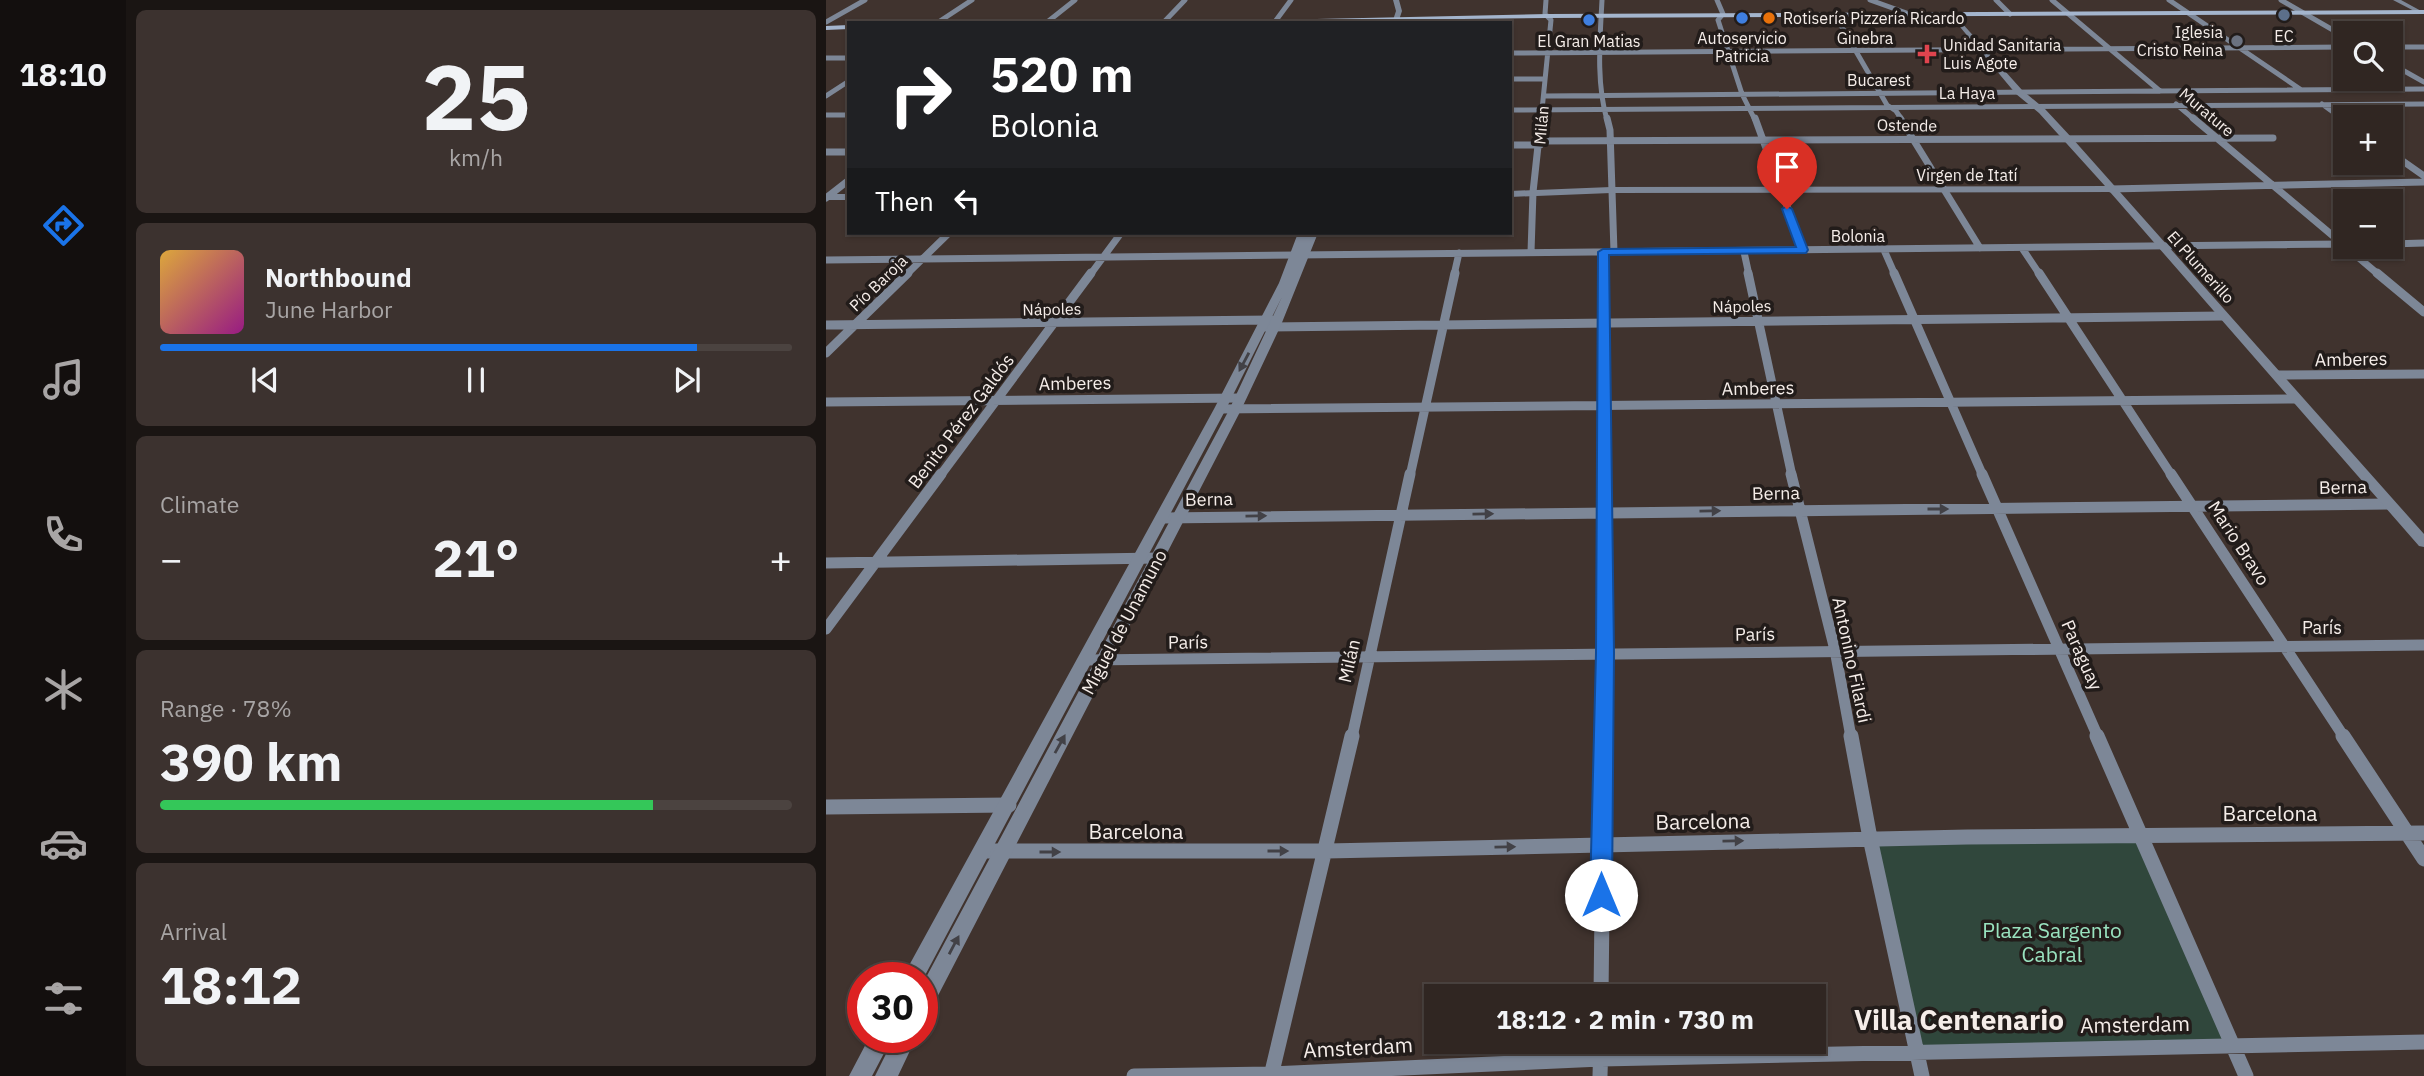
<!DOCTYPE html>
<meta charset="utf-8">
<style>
body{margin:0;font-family:"IBM Plex Sans",sans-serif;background:#3c322f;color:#f1f3f6;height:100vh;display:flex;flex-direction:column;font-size:26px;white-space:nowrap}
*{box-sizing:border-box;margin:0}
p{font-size:23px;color:#a8a5a5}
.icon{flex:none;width:38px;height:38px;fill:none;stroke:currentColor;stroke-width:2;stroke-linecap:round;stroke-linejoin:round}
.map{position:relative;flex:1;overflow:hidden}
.side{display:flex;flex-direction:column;gap:10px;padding:10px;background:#1a1513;width:700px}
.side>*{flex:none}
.hud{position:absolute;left:21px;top:21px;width:665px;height:214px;border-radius:0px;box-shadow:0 2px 5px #0004,0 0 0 2px #4b4340;background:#202124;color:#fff;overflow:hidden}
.controls{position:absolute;left:1507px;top:21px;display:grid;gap:14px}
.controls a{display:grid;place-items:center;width:70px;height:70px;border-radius:0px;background:#302622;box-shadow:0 2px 5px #0004,0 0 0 2px #4b4340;font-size:35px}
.speed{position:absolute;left:21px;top:962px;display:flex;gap:14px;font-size:35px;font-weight:700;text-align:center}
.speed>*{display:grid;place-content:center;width:91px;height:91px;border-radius:50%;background:#302622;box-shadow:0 2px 5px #0004,0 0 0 2px #4b4340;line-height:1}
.speed .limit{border:10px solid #d22;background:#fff;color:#111}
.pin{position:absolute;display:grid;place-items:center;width:60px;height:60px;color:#fff;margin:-72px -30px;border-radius:50% 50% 50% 0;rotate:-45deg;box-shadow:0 0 7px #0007}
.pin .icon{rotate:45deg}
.me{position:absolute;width:77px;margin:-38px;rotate:0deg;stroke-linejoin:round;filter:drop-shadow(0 0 5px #0008)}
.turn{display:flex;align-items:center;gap:24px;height:147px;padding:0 28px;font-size:32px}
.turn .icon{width:91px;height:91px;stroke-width:2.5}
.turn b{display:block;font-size:49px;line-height:60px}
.then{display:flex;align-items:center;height:66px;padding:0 28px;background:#0003;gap:14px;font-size:26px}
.big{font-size:52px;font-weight:800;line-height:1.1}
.side .card{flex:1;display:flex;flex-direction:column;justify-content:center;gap:10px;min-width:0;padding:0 24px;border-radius:10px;background:#3c322f}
.side .dial{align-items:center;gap:0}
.dial b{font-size:91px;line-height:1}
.song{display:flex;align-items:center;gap:21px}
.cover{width:84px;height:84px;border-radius:10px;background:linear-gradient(135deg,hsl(40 70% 55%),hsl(310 70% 35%))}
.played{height:7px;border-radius:4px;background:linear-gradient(90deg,#1a73e8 85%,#4b4340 85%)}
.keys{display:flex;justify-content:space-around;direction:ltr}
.heat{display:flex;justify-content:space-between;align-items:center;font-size:38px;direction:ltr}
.charge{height:10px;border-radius:5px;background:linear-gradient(90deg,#34c759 78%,#4b4340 0)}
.trip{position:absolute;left:598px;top:984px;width:402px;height:70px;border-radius:0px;background:#302622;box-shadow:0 2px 5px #0004,0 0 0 2px #4b4340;font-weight:800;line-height:70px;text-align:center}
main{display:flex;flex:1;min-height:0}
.tabs{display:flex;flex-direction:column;width:126px;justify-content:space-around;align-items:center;background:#130f0e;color:#a8a5a5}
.tabs .icon{width:49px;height:49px}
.tabs .selected{color:#1a73e8}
.tabs b{font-size:32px;color:#f1f3f6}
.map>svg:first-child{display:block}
.green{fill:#30473c}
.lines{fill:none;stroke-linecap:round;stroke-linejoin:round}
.minor-far4{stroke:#7d8797;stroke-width:5}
.minor-far3{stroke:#7d8797;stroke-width:7}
.minor-far2{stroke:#7d8797;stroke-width:9}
.minor-far1{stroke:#7d8797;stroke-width:11}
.minor{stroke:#7d8797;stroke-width:15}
.tertiary{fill:#7d8797;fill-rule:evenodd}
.secondary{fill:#a4b5cd;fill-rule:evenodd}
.oneway{fill:#424146}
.route{fill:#1a73e8;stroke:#114b97;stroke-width:2}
.service-dot{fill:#5c6f8a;stroke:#221c1a;stroke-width:2.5}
.shop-dot{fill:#3f7fe0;stroke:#221c1a;stroke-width:2.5}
.food-dot{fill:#e8710a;stroke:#221c1a;stroke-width:2.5}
.worship-dot{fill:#6b7280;stroke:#221c1a;stroke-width:2.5}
.health-dot{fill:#e0444e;stroke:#221c1a;stroke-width:2.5}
.labels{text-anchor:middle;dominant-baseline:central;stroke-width:7;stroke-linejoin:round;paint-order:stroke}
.far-poi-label{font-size:16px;fill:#f5ede9;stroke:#221c1a}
.far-street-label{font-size:16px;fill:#f5ede9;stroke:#221c1a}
.street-label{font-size:18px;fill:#f5ede9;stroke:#221c1a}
.near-street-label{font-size:21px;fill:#f5ede9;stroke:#221c1a}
.near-park-label{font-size:21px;fill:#99e2bf;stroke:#221c1a}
.near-district-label{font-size:28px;font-weight:bold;fill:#f5ede9;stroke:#221c1a}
</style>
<main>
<nav class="tabs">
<b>18:10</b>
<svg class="icon selected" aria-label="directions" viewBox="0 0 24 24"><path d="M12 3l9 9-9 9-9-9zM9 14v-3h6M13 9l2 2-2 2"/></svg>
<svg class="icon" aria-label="music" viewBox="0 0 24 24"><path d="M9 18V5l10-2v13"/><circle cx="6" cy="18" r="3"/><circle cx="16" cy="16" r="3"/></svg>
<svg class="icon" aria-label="phone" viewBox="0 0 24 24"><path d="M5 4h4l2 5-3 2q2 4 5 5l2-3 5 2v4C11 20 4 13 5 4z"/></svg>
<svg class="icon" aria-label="climate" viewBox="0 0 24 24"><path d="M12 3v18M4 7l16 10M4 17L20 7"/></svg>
<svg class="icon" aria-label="car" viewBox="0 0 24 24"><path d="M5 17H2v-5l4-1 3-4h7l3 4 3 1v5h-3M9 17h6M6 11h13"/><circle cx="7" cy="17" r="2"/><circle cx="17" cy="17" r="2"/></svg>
<svg class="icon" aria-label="filters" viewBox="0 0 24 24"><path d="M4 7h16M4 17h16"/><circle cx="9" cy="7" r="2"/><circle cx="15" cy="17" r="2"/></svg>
</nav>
<section class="side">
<div class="card dial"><b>25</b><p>km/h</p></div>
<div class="card">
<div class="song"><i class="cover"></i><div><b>Northbound</b><p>June Harbor</p></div></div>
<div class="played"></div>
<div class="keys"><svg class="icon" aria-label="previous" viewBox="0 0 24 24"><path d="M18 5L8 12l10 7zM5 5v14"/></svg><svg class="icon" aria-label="pause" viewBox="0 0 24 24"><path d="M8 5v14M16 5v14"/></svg><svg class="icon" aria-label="next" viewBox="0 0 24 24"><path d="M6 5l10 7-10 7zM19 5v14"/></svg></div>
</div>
<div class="card"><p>Climate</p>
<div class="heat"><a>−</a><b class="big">21°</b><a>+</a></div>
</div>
<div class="card"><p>Range · 78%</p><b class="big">390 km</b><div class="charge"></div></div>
<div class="card"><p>Arrival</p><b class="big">18:12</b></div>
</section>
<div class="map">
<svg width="1598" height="1076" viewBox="0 0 1598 1076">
<rect width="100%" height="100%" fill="#40332e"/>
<path class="green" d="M1316 834 1407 1045 1090 1051 1044 838Z"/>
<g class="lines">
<path class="minor-far4" d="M776 0C774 39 770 82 781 120
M891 0 897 14 892 20 916 94 929 120
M1044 0 1086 15
M1170 0 1184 14
M1226 0 1334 91
M1343 0 1474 89
M1455 0 1519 37
M1009 15 1061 105 1070 111 1076 120
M0 22 39 0
M111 23 146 0
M220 23 249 0
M337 23 359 0
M448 23 465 0
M1564 47H1598
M684 53 1519 47
M0 58H23
M1564 63 1598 82
M684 79H718
M0 96 23 81
M718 96 1598 89
M1350 104 1369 120
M1496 104 1518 120
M684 110 1598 104
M0 115H23
M715 120 725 20 719 14 720 0"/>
<path class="minor-far3" d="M781 118 784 130 788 252
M929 118 977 250
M1074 118 1154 248
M1367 118 1519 246
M1515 118 1519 121
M714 141 1447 138
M684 145H714
M0 152H23
M1564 152 1598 176
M1285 189 1598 182
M0 198 23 180
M1564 244 1598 243
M1520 247 1553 275
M1196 248 1214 275
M1058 250 1069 275
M705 252 707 192 715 118
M777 252V275
M918 252 923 275
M0 260 1519 244
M80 275 123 233
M264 275 295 233
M628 275 633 253"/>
<path class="minor-far2" d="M777 273 778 476
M922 273 966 476
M1068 273 1157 476
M1213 273 1346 476
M1551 273 1598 312
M0 325 445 320
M436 327 1397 316
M0 353 82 273
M1452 375 1598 374
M0 402 414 398
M394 409 1471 399
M114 476 265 273
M584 476 629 273"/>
<path class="minor-far1" d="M965 474 1009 650 1025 737
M1156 474 1272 737
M1345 474 1518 737
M337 518 1563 504
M0 563 332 558
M0 629 115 474
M260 660 1598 645
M526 737 584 474
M778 737V474"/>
<path class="minor" d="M1025 736 1044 838 1096 1076
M1271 736 1420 1076
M1517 736 1598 859
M0 807 183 805
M156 851H501L1141 837 1598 833
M775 996 778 736
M308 1076 445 1074 775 1059 1598 1042
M445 1076 526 736
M774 1076 775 1041"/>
<path class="tertiary" d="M567 0H573L576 11 572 23H566L570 11Z
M1567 0H1575L1597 12 1592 13Z
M1126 12 1196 90 1219 109 1246 138 1598 534V547L1593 546 1284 192 785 193 684 197V191L785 187 1279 186 1213 113 1190 94 1124 15Z
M0 194H23V200H0Z
M472 233H482L476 248 482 233H492L455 325 415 410 103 1013 96 1016V985L403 410 456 297 400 409 96 981V978H77L80 971 388 409 453 283Z
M43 1038H66L46 1076H23Z
M68 1038H90L72 1076H49Z"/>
<path class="secondary" d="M1598 10V14L721 18 305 23 721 14Z
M23 25V29L0 30V26Z"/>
</g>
<defs><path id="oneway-solid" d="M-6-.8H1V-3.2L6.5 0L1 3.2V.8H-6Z" transform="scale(1.75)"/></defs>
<g class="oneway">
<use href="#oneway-solid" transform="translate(418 362) rotate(118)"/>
<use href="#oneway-solid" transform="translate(1112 509)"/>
<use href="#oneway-solid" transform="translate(884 511) rotate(-1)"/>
<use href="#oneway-solid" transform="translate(657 514) rotate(-1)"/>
<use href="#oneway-solid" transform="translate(430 516) rotate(-1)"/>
<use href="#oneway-solid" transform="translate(234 744) rotate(-61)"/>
<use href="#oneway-solid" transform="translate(907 841) rotate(-1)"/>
<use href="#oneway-solid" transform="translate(679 847) rotate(-1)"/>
<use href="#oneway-solid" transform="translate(452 851)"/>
<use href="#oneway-solid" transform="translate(224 852)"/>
<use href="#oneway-solid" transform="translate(128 945) rotate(-62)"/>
</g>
<path class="route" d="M961 206 966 209 982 250 980 253 783 255 788 653 786 895 783 902 775 904 767 902 764 895 770 653 772 252 777 249 970 247 956 209Z"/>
<circle class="service-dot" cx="1458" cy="15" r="7"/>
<g class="shop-dot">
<circle cx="916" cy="18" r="7"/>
<circle cx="763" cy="20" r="7"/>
</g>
<circle class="food-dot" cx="943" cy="18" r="7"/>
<circle class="worship-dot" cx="1411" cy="41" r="7"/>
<path class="health-dot" d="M1097.5 43.5h7v7h7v7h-7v7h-7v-7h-7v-7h7z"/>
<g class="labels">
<g class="far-poi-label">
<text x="957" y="18" text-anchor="start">Rotisería Pizzería Ricardo</text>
<text x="1397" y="32" text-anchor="end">Iglesia<tspan x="1397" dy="18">Cristo Reina</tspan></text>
<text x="1458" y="36">EC</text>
<text x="916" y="38">Autoservicio<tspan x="916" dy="18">Patricia</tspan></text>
<text x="763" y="41">El Gran Matias</text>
<text x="1117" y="45" text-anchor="start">Unidad Sanitaria<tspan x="1117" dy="18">Luis Agote</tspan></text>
</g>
<g class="far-street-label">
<text x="1039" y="38">Ginebra</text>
<text x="1053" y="80">Bucarest</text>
<text x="1141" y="93">La Haya</text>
<text transform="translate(1381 112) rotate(40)">Murature</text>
<text transform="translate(715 125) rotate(-85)">Milán</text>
<text transform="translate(1081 125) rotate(1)">Ostende</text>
<text x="1141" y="175">Virgen de Itatí</text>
<text x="1032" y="236">Bolonia</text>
<text transform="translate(1375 267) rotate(48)">El Plumerillo</text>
<text transform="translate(52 283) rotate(-44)">Pío Baroja</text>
<text transform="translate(916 306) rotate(-1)">Nápoles</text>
<text transform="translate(226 309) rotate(-1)">Nápoles</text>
</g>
<g class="street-label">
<text transform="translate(1525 359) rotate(-1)">Amberes</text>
<text transform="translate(249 383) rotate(-1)">Amberes</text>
<text transform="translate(932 388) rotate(-1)">Amberes</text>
<text transform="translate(135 421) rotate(-53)">Benito Pérez Galdós</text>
<text transform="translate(1517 487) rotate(-1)">Berna</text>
<text transform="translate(950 493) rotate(-1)">Berna</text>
<text transform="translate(383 499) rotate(-1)">Berna</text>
<text transform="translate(1413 543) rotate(57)">Mario Bravo</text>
<text transform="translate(298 622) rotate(-62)">Miguel de Unamuno</text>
<text x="1496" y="627">París</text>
<text transform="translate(929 634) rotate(-1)">París</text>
<text transform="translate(362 642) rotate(-1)">París</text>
<text transform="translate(1256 655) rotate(66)">Paraguay</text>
<text transform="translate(1026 660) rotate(78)">Antonino Filardi</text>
<text transform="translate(523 661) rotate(-77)">Milán</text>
</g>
<g class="near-street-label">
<text x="1444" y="813">Barcelona</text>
<text transform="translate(877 821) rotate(-1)">Barcelona</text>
<text x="310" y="831">Barcelona</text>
<text transform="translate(1309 1024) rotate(-1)">Amsterdam</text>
<text transform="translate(532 1047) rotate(-3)">Amsterdam</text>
</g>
<g class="near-park-label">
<text x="1226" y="930">Plaza Sargento<tspan x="1226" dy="24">Cabral</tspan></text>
</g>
<g class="near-district-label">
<text x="1133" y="1019">Villa Centenario</text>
</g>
</g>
</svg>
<div class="controls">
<a><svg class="icon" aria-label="search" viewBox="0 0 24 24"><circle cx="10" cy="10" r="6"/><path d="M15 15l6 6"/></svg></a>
<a>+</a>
<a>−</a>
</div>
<div class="speed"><div class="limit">30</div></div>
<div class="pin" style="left:961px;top:209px;background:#d93025"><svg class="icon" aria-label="arrive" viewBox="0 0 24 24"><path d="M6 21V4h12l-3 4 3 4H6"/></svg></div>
<svg class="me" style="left:775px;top:895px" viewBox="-20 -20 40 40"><circle r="19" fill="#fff"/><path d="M0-13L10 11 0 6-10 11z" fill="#1a73e8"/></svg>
<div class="trip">18:12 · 2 min · 730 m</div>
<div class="hud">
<div class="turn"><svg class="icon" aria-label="right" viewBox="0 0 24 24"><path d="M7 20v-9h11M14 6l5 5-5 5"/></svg><div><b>520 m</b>Bolonia</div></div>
<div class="then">Then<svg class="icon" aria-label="left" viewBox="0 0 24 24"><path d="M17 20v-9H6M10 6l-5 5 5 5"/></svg></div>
</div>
</div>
</main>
